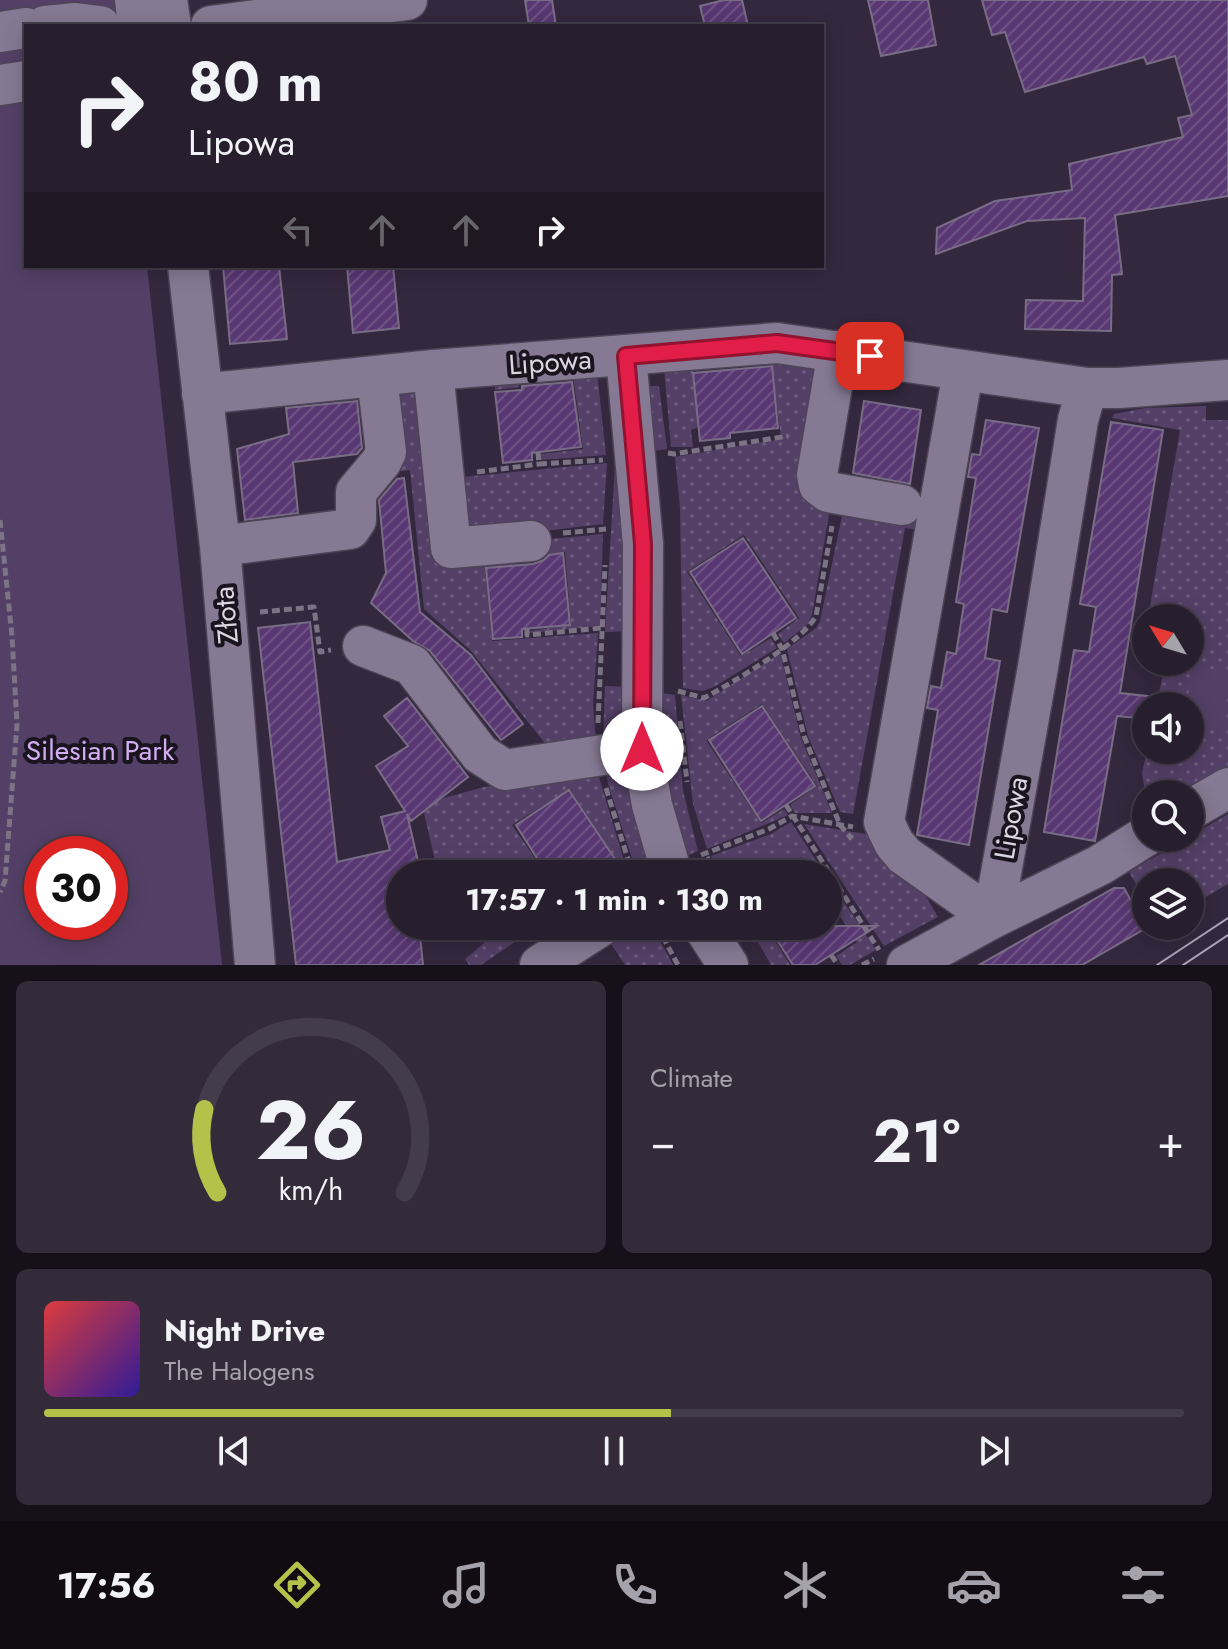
<!DOCTYPE html>
<meta charset="utf-8">
<style>
body{margin:0;font-family:Jost,sans-serif;background:#332b3a;color:#f1f3f6;height:100vh;display:flex;flex-direction:column;font-size:30px;white-space:nowrap}
*{box-sizing:border-box;margin:0}
p{font-size:26px;color:#a4a2aa}
.icon{flex:none;width:44px;height:44px;fill:none;stroke:currentColor;stroke-width:2;stroke-linecap:round;stroke-linejoin:round}
.map{position:relative;height:965px;overflow:hidden}
.drawer{display:flex;flex-direction:column;gap:16px;padding:16px;background:#151019;flex:1}
.drawer>*{flex:none}
.guide{position:absolute;left:24px;top:24px;width:800px;height:244px;border-radius:0px;box-shadow:0 4px 20px #0003,0 0 0 2px #433c4a;background:#271e2e;color:#f1f3f6;overflow:hidden}
.needle{width:52px;rotate:308deg}
.controls{position:absolute;left:1132px;top:604px;display:grid;gap:16px}
.controls a{display:grid;place-items:center;width:72px;height:72px;border-radius:50%;background:#271e2e;box-shadow:0 4px 20px #0003,0 0 0 2px #433c4a;font-size:40px}
.speed{position:absolute;left:24px;top:836px;display:flex;gap:16px;font-size:40px;font-weight:700;text-align:center}
.speed>*{display:grid;place-content:center;width:104px;height:104px;border-radius:50%;background:#271e2e;box-shadow:0 4px 20px #0003,0 0 0 2px #433c4a;line-height:1}
.speed .limit{border:12px solid #d22;background:#fff;color:#111}
.pin{position:absolute;display:grid;place-items:center;width:68px;height:68px;color:#fff;margin:-34px;border-radius:16px;box-shadow:0 4px 12px #0006}
.me{position:absolute;width:88px;margin:-44px;rotate:0deg;stroke-linejoin:round;filter:drop-shadow(0 0 6px #0008)}
.turn{display:flex;align-items:center;gap:28px;height:168px;padding:0 32px;font-size:36px}
.turn .icon{width:104px;height:104px;stroke-width:2.5}
.turn b{display:block;font-size:56px;line-height:68px}
.lanes{display:flex;align-items:center;height:76px;padding:0 32px;background:#0003;justify-content:center;gap:40px;direction:ltr}
.lanes .off{opacity:.35}
.big{font-size:60px;font-weight:700;line-height:1.1}
.drawer .tile{flex:1;display:flex;flex-direction:column;justify-content:center;gap:12px;min-width:0;padding:0 28px;border-radius:12px;background:#332b3a}
.drawer .dial{align-items:center;gap:0}
.dial svg{height:208px;overflow:visible;fill:none;stroke:#433c4a;stroke-width:7;stroke-linecap:round;text-anchor:middle}
.dial text{fill:#f1f3f6;stroke:none}
.song{display:flex;align-items:center;gap:24px}
.cover{width:96px;height:96px;border-radius:12px;background:linear-gradient(135deg,hsl(0 70% 55%),hsl(250 70% 35%))}
.played{height:8px;border-radius:4px;background:linear-gradient(90deg,#b5c249 55%,#433c4a 55%)}
.keys{display:flex;justify-content:space-around;direction:ltr}
.heat{display:flex;justify-content:space-between;align-items:center;font-size:44px;direction:ltr}
.drawer .tiles{flex:1;display:grid;gap:16px;grid-template-columns:1fr 1fr}
.tile:last-child{grid-column:span 2}
.trip{position:absolute;left:386px;top:860px;width:456px;height:80px;border-radius:40px;background:#271e2e;box-shadow:0 4px 20px #0003,0 0 0 2px #433c4a;font-weight:700;line-height:80px;text-align:center}
.menu{display:flex;height:128px;justify-content:space-around;align-items:center;background:#100c12;color:#a4a2aa}
.menu .icon{width:56px;height:56px}
.menu .on{color:#b5c249}
.menu b{font-size:36px;color:#f1f3f6}
.map>svg:first-child{display:block}
.grass{fill:url(#grass-dots)}
.green{fill:#544067;fill-rule:evenodd}
.building{fill:url(#building-hatch);stroke:#796d86;stroke-width:2}
.lines{fill:none;stroke-linecap:round;stroke-linejoin:round}
.minor-casing{stroke:#4d4456;stroke-width:43}
.path{stroke:#7c7385;stroke-width:5;stroke-dasharray:8 4;stroke-linecap:butt}
.minor{stroke:#867993;stroke-width:40}
.tram{stroke:#ada5b6;stroke-width:2}
.route-casing{stroke:#92132f;stroke-width:20}
.route{stroke:#e11d48;stroke-width:14}
.labels{text-anchor:middle;dominant-baseline:central;stroke-width:8;stroke-linejoin:round;paint-order:stroke}
.street-label{font-size:28px;fill:#dcd6e4;stroke:#19141d}
.park-label{font-size:28px;fill:#d2adf4;stroke:#19141d}
</style>
<div class="map">
<svg width="1228" height="965" viewBox="0 0 1228 965">
<defs>
<pattern id="grass-dots" width="8" height="8" patternUnits="userSpaceOnUse" patternTransform="scale(2)"><rect width="8" height="8" fill="#544067"/><path d="M2 2h.1M6 6h.1" fill="none" stroke="#6c5b7d" stroke-width="1.8" stroke-linecap="round"/></pattern>
<pattern id="building-hatch" width="6" height="6" patternUnits="userSpaceOnUse" patternTransform="scale(2)"><rect width="6" height="6" fill="#583772"/><path d="M-1 1l2-2M0 6l6-6M5 7l2-2" fill="none" stroke="#6f5386"/></pattern>
</defs>
<rect width="100%" height="100%" fill="#34283e"/>
<path class="grass" d="M774 355 812 367 819 383 830 508 812 615 807 625 784 643 778 634 799 618 744 535 687 572 741 656 771 638 777 648 714 687 702 691 683 688 680 508 675 457 781 439 771 357 721 363V368L693 371 698 427 691 430 693 447H671L664 368Z
M597 372 606 455 540 460V454L583 449 573 375 519 381V387L495 390V379Z
M646 386H659L667 449 653 451Z
M422 388 445 558 538 540 603 534 600 626 529 633V631L571 625 565 552 512 559V565L485 567 492 641 598 633 593 704 596 744 553 753 470 650 424 609 410 470 395 472 387 392Z
M1206 406V420H1228V779L1190 794H1146V799L1142 773 1147 750H1190V706H1156L1164 670 1194 661 1201 635 1190 633V618H1148L1180 430 1112 418 1114 414 1145 408Z
M607 463 603 524 475 539 464 535 452 478Z
M625 463 633 631 605 632 615 464Z
M843 511 917 522 926 531 905 528 853 814 840 812 808 736 787 649 816 628 820 621Z
M780 653 801 738 832 813H795L790 805 817 786 762 704 706 740 761 823 784 809 788 815 707 849 693 804 681 695 706 701Z
M605 686 632 687C628 711 627 729 603 742Z
M660 693 675 695 683 791 698 851 685 857 670 806Z
M605 766 619 771 631 784 651 874H637L608 784Z
M598 774 628 874H618L623 870 570 789 512 825 546 874H438L422 804 484 787Z
M1228 814V884L1190 906V882H1146V901L1129 872Z
M791 822 825 874H812L801 857 775 874H721L711 856 771 834Z
M804 824 884 837 913 874 938 917 884 946Z
M828 878 876 950 850 965H842L836 956 857 942 828 898Z
M480 926H538L481 965H469L465 959 490 938Z
M630 926H652L673 965H625L610 942 603 940Z
M749 926H766L790 965H771Z"/>
<path class="green" d="M0 0H118L121 26H26V266H147L222 965H0ZM42 854H110V922H42Z
M1194 666 1228 672V694L1222 727 1190 722V706H1186Z"/>
<path class="building" d="M525 0H552L556 26H529Z
M724 0H742L748 26H705L700 6Z
M868 0H928L936 45 881 56Z
M982 0H1228V196L1115 215 1122 274 1112 275 1111 331 1025 329 1026 300 1083 301 1085 218 1027 221 936 254 937 228 995 201 1072 190 1069 164 1183 137 1178 118 1192 115 1175 56 1147 64 1144 57 1025 92 1005 32 992 35Z
M223 266H279L287 339 230 344Z
M347 266H393L399 328 353 333Z
M772 366 778 428 730 433V438L700 441 693 373Z
M572 382 581 447 532 453V460L503 463 495 392 522 390V386Z
M357 401 362 448 357 454 293 462 298 513 245 520 237 449 289 434 286 408Z
M864 401 921 410 910 484 853 473Z
M986 420 1039 428 1007 612 992 609 985 658 1000 661 969 845 917 835 938 710 927 708 931 686 941 688 947 652 956 654 964 604 956 602 976 478 968 477 972 454 980 455Z
M1111 422 1163 430 1120 693 1174 699 1173 706H1146V719L1117 716 1095 841 1044 832 1074 650 1089 652 1096 607 1080 604Z
M404 478 420 612 471 655 523 724 501 740 430 651 413 641 371 603 386 573 379 500 397 479Z
M743 538 796 618 742 654 690 572Z
M563 553 570 625 522 629V637L493 639 486 568 533 564 544 560 549 555Z
M310 622 337 862 390 850 381 817 405 811 376 766 408 746 384 716 407 698 468 777 411 821 407 814 421 874H400V926H419L423 965H296L258 628Z
M762 706 815 786 761 821 709 740Z
M569 790 625 874H547L516 825Z
M1114 888H1124L1146 928 1082 965H979Z
M768 926H877L815 965H793Z"/>
<g class="lines">
<g class="minor-casing">
<path id="minor" d="M135 0 138 26
M167 0 171 26
M45 26 76 23 100 26
M211 26 407 0
M0 32 26 28
M0 85 26 81
M188 266 220 546 255 965
M838 351 817 475 819 485 828 492 902 505
M626 356 643 544 642 749 652 805 672 874
M433 370 451 548 531 541
M963 372 884 822 894 843 904 855 993 918 1100 865 1146 836
M202 394 433 370 777 343 1087 388H1119L1228 380
M220 546 350 529 356 520V492L381 462 386 452 377 377
M363 646 412 665 480 754 505 770 642 749
M1190 810 1228 788
M703 926 728 965
M540 965 601 926
M907 965 993 918 1038 667 1078 420 1087 388"/>
</g>
<path class="path" d="M538 452 539 464 603 460
M668 453 674 454 788 436
M477 472 539 464
M0 520 12 636 17 724 5 881 0 892
M563 533 606 529
M260 612 314 607 320 652 331 650
M527 629V635L602 628
M773 633 782 649 804 736 840 825 852 839
M678 691 704 698C732 683 802 642 816 616L832 526
M680 721 687 782
M598 723 605 565
M606 788 630 866
M786 805 879 950
M701 855 769 829 792 816 853 827
M707 857 716 874
M657 926 678 965
M831 955 838 965
M862 965 874 959"/>
<use href="#minor" class="minor"/>
<path class="tram" d="M1157 965 1228 918
M1183 965 1228 935"/>
</g>
<g class="lines">
<g class="route-casing">
<path id="route" d="M642 749 643 544 626 356 777 343 870 356"/>
</g>
<use href="#route" class="route"/>
</g>
<g class="labels">
<g class="street-label">
<text transform="translate(550 362) rotate(-4)">Lipowa</text>
<text transform="translate(226 615) rotate(-95)">Złota</text>
<text transform="translate(1011 818) rotate(-80)">Lipowa</text>
</g>
<g class="park-label">
<text x="100" y="750">Silesian Park</text>
</g>
</g>
</svg>
<div class="controls">
<a><svg class="needle" viewBox="-14 -14 28 28"><path d="M0-13l5 13h-10z" fill="#e53935"/><path d="M0 13l5-13h-10z" fill="#a4a2aa"/></svg></a>
<a><svg class="icon" aria-label="sound" viewBox="0 0 24 24"><path d="M4 9h4l5-4v14l-5-4H4zM17 9q2 3 0 6"/></svg></a>
<a><svg class="icon" aria-label="search" viewBox="0 0 24 24"><circle cx="10" cy="10" r="6"/><path d="M15 15l6 6"/></svg></a>
<a><svg class="icon" aria-label="layers" viewBox="0 0 24 24"><path d="M12 4l9 5-9 5-9-5zM3 14l9 5 9-5"/></svg></a>
</div>
<div class="speed"><div class="limit">30</div></div>
<div class="pin" style="left:870px;top:356px;background:#d93025"><svg class="icon" aria-label="arrive" viewBox="0 0 24 24"><path d="M6 21V4h12l-3 4 3 4H6"/></svg></div>
<svg class="me" style="left:642px;top:749px" viewBox="-20 -20 40 40"><circle r="19" fill="#fff"/><path d="M0-13L10 11 0 6-10 11z" fill="#e11d48"/></svg>
<div class="trip">17:57 · 1 min · 130 m</div>
<div class="guide">
<div class="turn"><svg class="icon" aria-label="right" viewBox="0 0 24 24"><path d="M7 20v-9h11M14 6l5 5-5 5"/></svg><div><b>80 m</b>Lipowa</div></div>
<div class="lanes"><svg class="icon off" aria-label="left" viewBox="0 0 24 24"><path d="M17 20v-9H6M10 6l-5 5 5 5"/></svg><svg class="icon off" aria-label="ahead" viewBox="0 0 24 24"><path d="M12 20V5M6 11l6-6 6 6"/></svg><svg class="icon off" aria-label="ahead" viewBox="0 0 24 24"><path d="M12 20V5M6 11l6-6 6 6"/></svg><svg class="icon" aria-label="right" viewBox="0 0 24 24"><path d="M7 20v-9h11M14 6l5 5-5 5"/></svg></div>
</div>
</div>
<section class="drawer">
<div class="tiles">
<div class="tile dial"><svg viewBox="0 0 100 80">
<path d="M14 69A42 42 0 1 1 86 69"/>
<path d="M14 69A42 42 0 0 1 9 37" stroke="#b5c249"/>
<text x="50" y="56" font-size="32" font-weight="700">26</text>
<text x="50" y="72" font-size="11">km/h</text>
</svg></div>
<div class="tile"><p>Climate</p>
<div class="heat"><a>−</a><b class="big">21°</b><a>+</a></div>
</div>
<div class="tile">
<div class="song"><i class="cover"></i><div><b>Night Drive</b><p>The Halogens</p></div></div>
<div class="played"></div>
<div class="keys"><svg class="icon" aria-label="previous" viewBox="0 0 24 24"><path d="M18 5L8 12l10 7zM5 5v14"/></svg><svg class="icon" aria-label="pause" viewBox="0 0 24 24"><path d="M8 5v14M16 5v14"/></svg><svg class="icon" aria-label="next" viewBox="0 0 24 24"><path d="M6 5l10 7-10 7zM19 5v14"/></svg></div>
</div>
</div>
</section>
<nav class="menu">
<b>17:56</b>
<svg class="icon on" aria-label="directions" viewBox="0 0 24 24"><path d="M12 3l9 9-9 9-9-9zM9 14v-3h6M13 9l2 2-2 2"/></svg>
<svg class="icon" aria-label="music" viewBox="0 0 24 24"><path d="M9 18V5l10-2v13"/><circle cx="6" cy="18" r="3"/><circle cx="16" cy="16" r="3"/></svg>
<svg class="icon" aria-label="phone" viewBox="0 0 24 24"><path d="M5 4h4l2 5-3 2q2 4 5 5l2-3 5 2v4C11 20 4 13 5 4z"/></svg>
<svg class="icon" aria-label="climate" viewBox="0 0 24 24"><path d="M12 3v18M4 7l16 10M4 17L20 7"/></svg>
<svg class="icon" aria-label="car" viewBox="0 0 24 24"><path d="M5 17H2v-5l4-1 3-4h7l3 4 3 1v5h-3M9 17h6M6 11h13"/><circle cx="7" cy="17" r="2"/><circle cx="17" cy="17" r="2"/></svg>
<svg class="icon" aria-label="filters" viewBox="0 0 24 24"><path d="M4 7h16M4 17h16"/><circle cx="9" cy="7" r="2"/><circle cx="15" cy="17" r="2"/></svg>
</nav>
